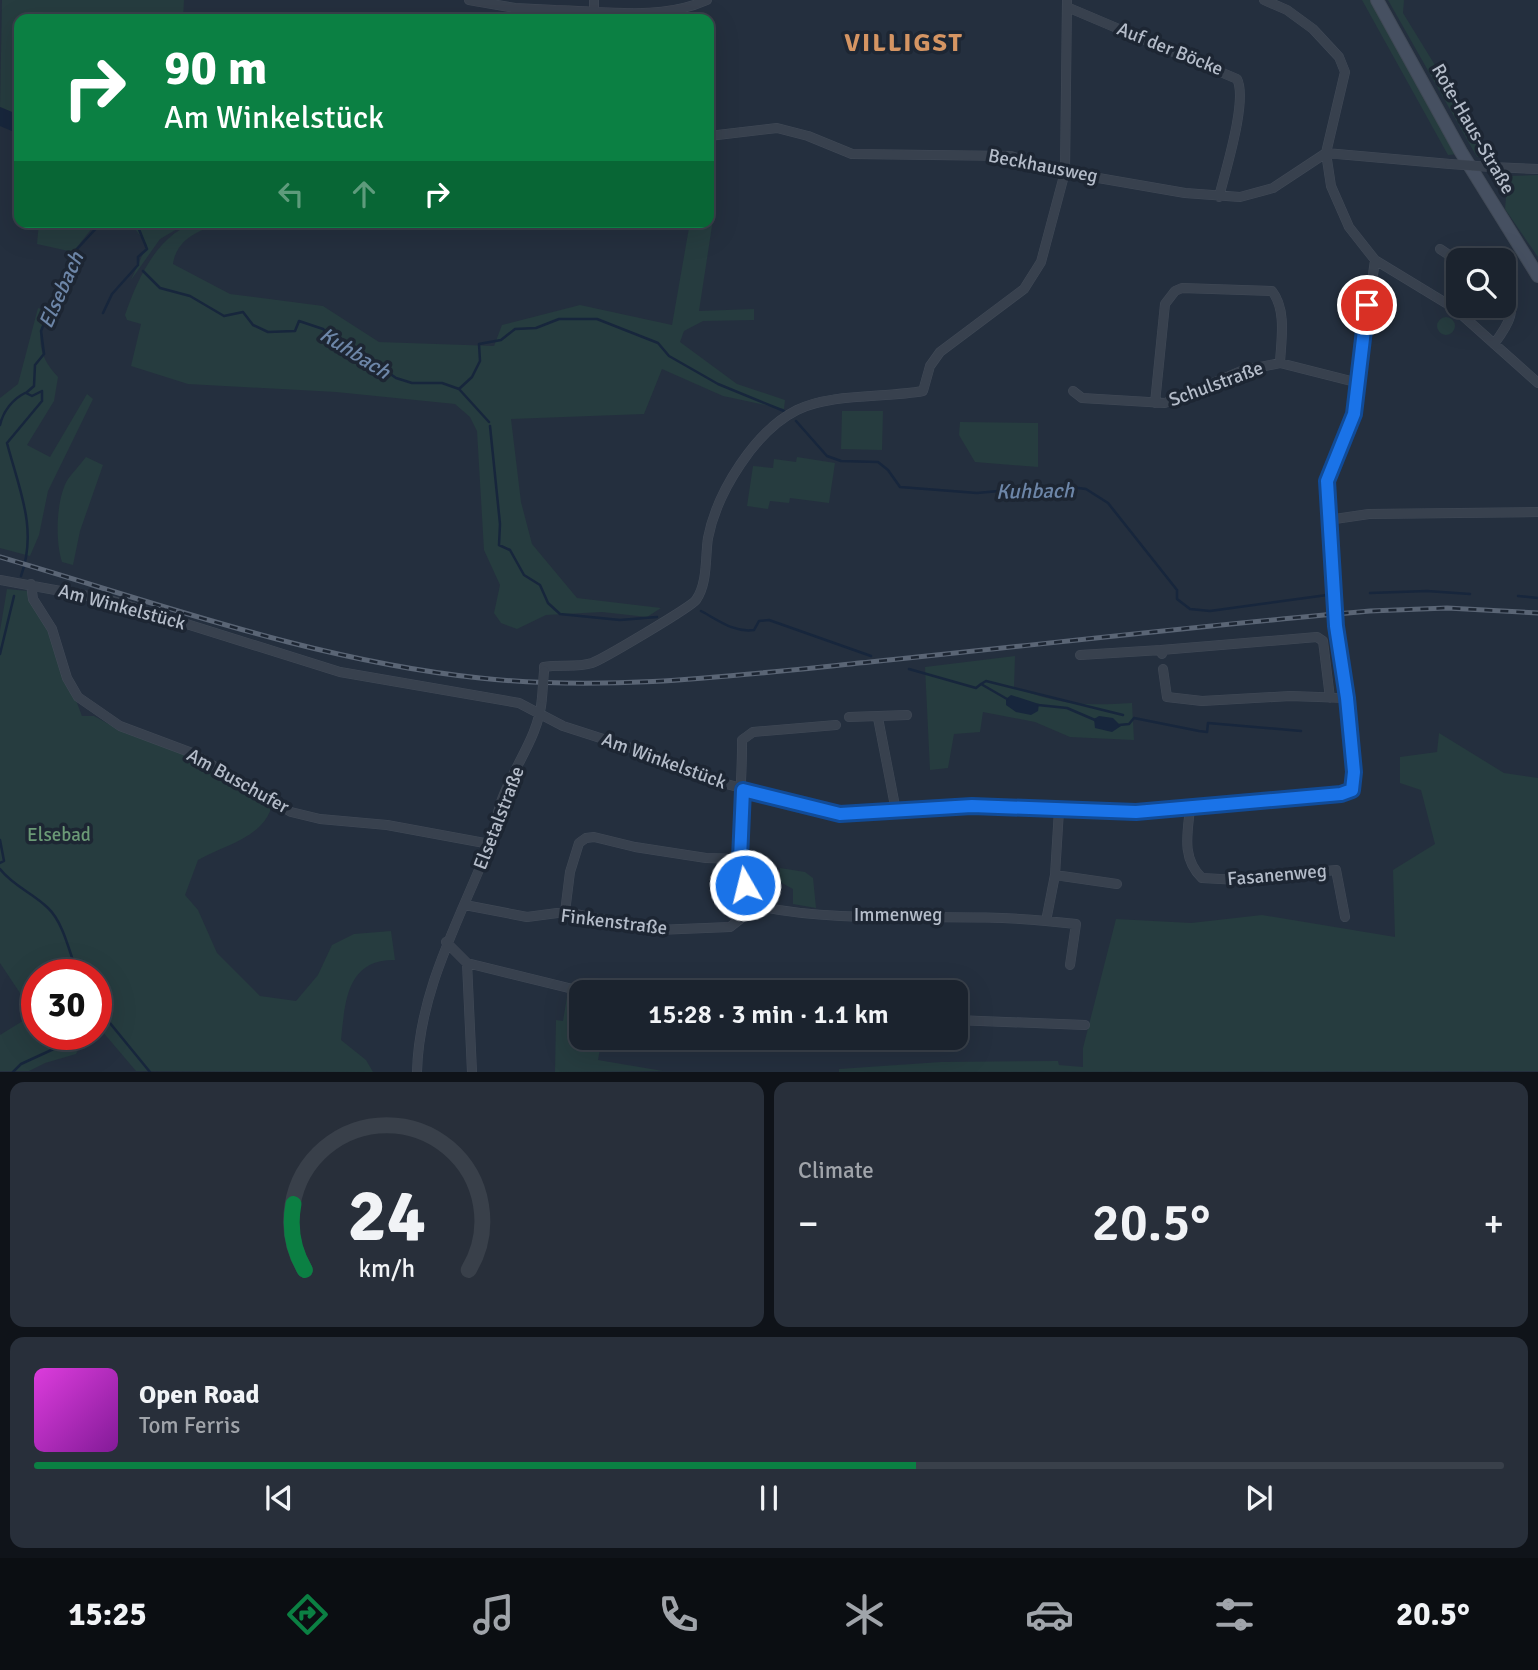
<!DOCTYPE html>
<meta charset="utf-8">
<style>
body{margin:0;font-family:Signika,sans-serif;background:#282f3a;color:#f1f3f6;height:100vh;display:flex;flex-direction:column;font-size:26px;white-space:nowrap}
*{box-sizing:border-box;margin:0}
p{font-size:23px;color:#a0a4aa}
.icon{flex:none;width:38px;height:38px;fill:none;stroke:currentColor;stroke-width:2;stroke-linecap:round;stroke-linejoin:round}
.map{position:relative;height:1072px;overflow:hidden}
.details{display:flex;flex-direction:column;gap:10px;padding:10px;background:#0f1319;flex:1}
.details>*{flex:none}
.top-card{position:absolute;left:14px;top:14px;width:700px;height:214px;border-radius:14px;box-shadow:0 7px 28px #0002,0 0 0 2px #39404a;background:#0b8043;color:#fff;overflow:hidden}
.fabs{position:absolute;left:1446px;top:248px;display:grid;gap:14px}
.fabs a{display:grid;place-items:center;width:70px;height:70px;border-radius:14px;background:#1b232e;box-shadow:0 7px 28px #0002,0 0 0 2px #39404a;font-size:35px}
.speed{position:absolute;left:21px;top:959px;display:flex;gap:14px;font-size:35px;font-weight:700;text-align:center}
.speed>*{display:grid;place-content:center;width:91px;height:91px;border-radius:50%;background:#1b232e;box-shadow:0 7px 28px #0002,0 0 0 2px #39404a;line-height:1}
.speed .limit{border:10px solid #d22;background:#fff;color:#111}
.pin{position:absolute;display:grid;place-items:center;width:60px;height:60px;color:#fff;margin:-30px;border:4px solid #fff;border-radius:50%;box-shadow:0 2px 7px #0007}
.me{position:absolute;width:77px;margin:-38px;rotate:352deg;stroke-linejoin:round;filter:drop-shadow(0 0 5px #0008)}
.turn{display:flex;align-items:center;gap:24px;height:147px;padding:0 35px;font-size:32px}
.turn .icon{width:91px;height:91px;stroke-width:2.5}
.turn b{display:block;font-size:49px;line-height:60px}
.lanes{display:flex;align-items:center;height:66px;padding:0 35px;background:#0003;justify-content:center;gap:35px;direction:ltr}
.lanes .off{opacity:.35}
.big{font-size:52px;font-weight:600;line-height:1.1}
.details .tile{flex:1;display:flex;flex-direction:column;justify-content:center;gap:10px;min-width:0;padding:0 24px;border-radius:14px;background:#282f3a}
.details .dial{align-items:center;gap:0}
.dial svg{height:182px;overflow:visible;fill:none;stroke:#39404a;stroke-width:7;stroke-linecap:round;text-anchor:middle}
.dial text{fill:#f1f3f6;stroke:none}
.song{display:flex;align-items:center;gap:21px}
.cover{width:84px;height:84px;border-radius:10px;background:linear-gradient(135deg,hsl(300 70% 55%),hsl(290 70% 35%))}
.played{height:7px;border-radius:4px;background:linear-gradient(90deg,#0b8043 60%,#39404a 60%)}
.keys{display:flex;justify-content:space-around;direction:ltr}
.heat{display:flex;justify-content:space-between;align-items:center;font-size:38px;direction:ltr}
.details .tiles{flex:1;display:grid;gap:10px;grid-template-columns:1fr 1fr}
.tile:last-child{grid-column:span 2}
.trip{position:absolute;left:569px;top:980px;width:399px;height:70px;border-radius:14px;background:#1b232e;box-shadow:0 7px 28px #0002,0 0 0 2px #39404a;font-weight:600;line-height:70px;text-align:center}
.tabs{display:flex;height:112px;justify-content:space-around;align-items:center;background:#0b0e12;color:#a0a4aa}
.tabs .icon{width:49px;height:49px}
.tabs .current{color:#0b8043}
.tabs b{font-size:32px;color:#f1f3f6}
.map>svg:first-child{display:block}
.green{fill:#263c3f}
.water{fill:#17263c}
.lines{fill:none;stroke-linecap:round;stroke-linejoin:round}
.stream{stroke:#17263c;stroke-width:2.5}
.minor-casing{stroke:#414a57;stroke-width:10}
.secondary-casing{stroke:#414a57;stroke-width:14}
.minor{stroke:#38414e;stroke-width:9}
.secondary{stroke:#465061;stroke-width:12}
.rail-casing{stroke:#5a6575;stroke-width:5}
.rail{stroke:#1d2633;stroke-width:2.5;stroke-dasharray:8;stroke-linecap:butt}
.minor-bridge-casing{stroke:#414a57;stroke-width:10;stroke-linecap:butt}
.minor-bridge{stroke:#38414e;stroke-width:9}
.route-casing{stroke:#114b97;stroke-width:18}
.route{stroke:#1a73e8;stroke-width:12}
.labels{text-anchor:middle;dominant-baseline:central;stroke-width:7;stroke-linejoin:round;paint-order:stroke}
.street-label{font-size:19px;fill:#b4bcc9;stroke:#1d2633}
.park-label{font-size:19px;fill:#6b9a76;stroke:#1d2633}
.water-label{font-size:21px;font-style:italic;fill:#6d86a8;stroke:#1d2633}
.district-label{font-size:26px;font-weight:bold;letter-spacing:2px;fill:#d59563;stroke:#1d2633}
</style>
<div class="map">
<svg width="1538" height="1072" viewBox="0 0 1538 1072">
<rect width="100%" height="100%" fill="#242f3e"/>
<path class="green" d="M2 0H184L183 19H19V115L0 107Z
M1362 0H1370L1458 154 1448 155Z
M1388 0H1404L1403 13 1492 158 1477 157Z
M1538 175V257L1505 209 1508 176Z
M709 212 714 213 699 311 754 309V320L703 321 684 331 680 342 737 384 785 400 784 409 723 396 662 369 644 414 511 419 521 502 532 544 577 598 661 608 647 617 602 612 546 615 517 629 501 623 494 613 500 585 484 550 477 431 470 417 455 404 336 392 188 384 131 366 141 324 127 320 125 315C137 280 159 229 201 222 211 221 223 222 233 222 208 226 177 235 173 264L230 294 323 306 379 342 494 346 502 325 580 305 672 325 690 222H709Z
M39 222H97L73 252 37 244Z
M130 222H189L160 239 131 280 147 245Z
M38 308 47 311C36 337 38 356 58 377L54 401 27 445 50 457 87 394 93 399 48 491 39 535 30 556 0 548V398L18 384Z
M1437 326a9 9 0 1 1 18 0a9 9 0 1 1-18 0Z
M842 411H883L882 450 841 449Z
M960 422 1038 423V467L975 462 959 435Z
M86 457 103 465 80 531 73 565 62 562C55 541 56 498 68 479 73 472 80 465 86 457Z
M797 457 835 463 829 503 790 498 789 503 770 501 768 509 747 506 753 466 773 468 774 459 796 462Z
M7 589 28 591 50 632 82 716H94L125 733 189 756 272 805C264 838 223 845 198 860L185 895 198 910 217 953 260 996 296 1001 318 975 332 945 354 934 391 931 395 960C346 959 345 1003 341 1040L366 1060 373 1072 136 1071 96 1024V975H37V1034H86L76 1054 45 1063 29 1071H0V1035L34 1014 0 963V631Z
M1015 656 1014 687C1060 705 1083 706 1132 703L1134 740 1070 737 1035 722 983 712 980 732 954 734 948 768 930 770 925 667Z
M1439 733 1504 773 1538 778V1071L839 1072V1069L941 1062 1058 1061 1059 1065 1083 1067V1048L1116 919 1191 923 1262 915 1395 937 1393 870 1435 844 1421 790 1400 783V757L1437 752Z
M780 868 805 872 813 878 816 908 793 904V889L780 882Z
M568 991 581 994V1038H602L598 1060 663 1071 555 1072 556 1020 563 1021Z"/>
<path class="water" d="M0 107 19 115V134L0 126Z
M1011 695 1039 704 1038 711 1031 715 1016 712 1006 705V699Z
M1099 716 1113 718 1121 726 1112 732 1095 728 1094 719Z"/>
<g class="lines">
<path class="stream" d="M136 222 147 249 138 257V264
M143 271 160 288 190 296 224 316 243 312 253 325 268 332 295 331 299 321 323 329 343 348 375 363 396 378 412 383H442L459 389 472 377 480 361 479 344 501 340 515 329 536 328 559 319H597L658 343 669 356 718 384 784 411
M103 313 112 294 138 265
M459 389 489 422
M796 421 827 456 841 461 878 462 888 470 900 487 977 493 1032 488 1048 493 1071 487 1086 489 1108 503 1177 590V599L1190 609 1210 611 1327 595
M0 425C3 411 13 399 25 393
M490 426 500 524 499 545 510 550 524 575 540 585 548 603 560 614 620 620 657 617
M21 576C38 529 19 489 7 443L42 401V391L32 396 26 393 34 386 35 365 44 354 41 331 51 306 66 288 76 250 102 222
M1370 593 1427 591 1470 594
M1518 596 1538 598
M701 611C718 620 734 633 754 630L759 621 769 620 871 656
M0 654 14 596
M909 669 976 688 981 684 1007 699
M981 684 986 681 1123 715
M1038 705 1067 708 1095 720
M1119 725 1129 724 1134 718 1199 731 1207 732 1208 723 1301 731
M0 840 4 861 0 863
M0 869C13 886 33 893 48 908 64 923 70 955 78 975
M96 1006 150 1072
M13 1072 21 1064 71 1041 77 1034"/>
<g class="minor-casing">
<path id="minor" d="M469 0 515 8 555 10
M1264 0 1287 10 1313 29 1339 57 1345 72 1326 153 1331 186 1349 227 1375 260 1454 308 1538 383
M1067 7 1237 79C1248 100 1225 172 1219 197
M594 11V0
M555 19V10C605 11 661 21 707 0
M709 136 777 128 808 136 852 154 1011 156 1058 171 1185 193 1240 197 1273 188 1326 153
M1326 153 1450 164
M1491 167 1538 169
M1440 249 1458 261
M1494 344C1509 324 1519 309 1503 285
M1073 391 1082 398 1165 403 1241 371 1280 363 1359 383
M1155 403 1165 304 1175 291 1182 288 1272 291C1287 310 1281 341 1280 363
M1328 520 1369 514 1538 512
M0 580 110 600 340 672 519 703 563 726 656 756 715 781 840 814 972 806 1136 812 1347 793 1354 785V772L1347 698 1336 626 1327 481 1354 414 1375 260
M31 584 33 599 52 629 67 678 78 697 120 726 192 753 291 812 320 819 387 825 490 844
M1161 650 1317 637 1323 641 1330 698
M1080 655 1161 650 1162 654
M1163 669 1167 697 1202 701 1290 696 1347 698
M544 671V667C560 664 576 668 592 663 603 659 691 607 696 600 708 583 705 557 708 538 717 492 755 431 797 410 831 393 886 398 923 391L930 366 940 352 1024 289 1041 262 1065 172 1067 0
M849 717 907 715
M878 718 896 811
M836 725 753 732 742 740C743 794 730 859 757 906 852 926 950 911 1046 921L1055 875 1059 810
M1190 809C1187 835 1182 859 1202 878L1239 880 1336 870 1345 917
M1055 875 1117 884
M465 905 527 917 565 912 657 930 730 927 757 906
M565 912 570 872 579 843 586 838 594 837 635 847 706 858 740 859
M1046 921 1076 924 1070 965
M446 942 467 963 585 992
M467 963 472 1072
M956 1020 1085 1025
M417 1072C419 991 459 921 488 848 494 833 496 817 501 802 514 765 539 737 542 698"/>
</g>
<g class="secondary-casing">
<path id="secondary" d="M1377 0 1461 152 1538 276"/>
</g>
<use href="#minor" class="minor"/>
<use href="#secondary" class="secondary"/>
<g class="rail-casing">
<path id="rail" d="M0 557C157 603 316 661 480 678 611 692 740 675 870 662 1037 645 1203 625 1370 611L1447 608 1538 613"/>
</g>
<use href="#rail" class="rail"/>
<g class="minor-bridge-casing">
<path id="minor-bridge" d="M1450 164 1491 167
M542 698 544 671"/>
</g>
<use href="#minor-bridge" class="minor-bridge"/>
</g>
<g class="lines">
<g class="route-casing">
<path id="route" d="M745 885 740 859 743 790 840 814 972 806 1136 812 1341 794 1352 790 1354 772 1347 698 1336 626 1327 481 1354 414 1367 305"/>
</g>
<use href="#route" class="route"/>
</g>
<g class="labels">
<g class="street-label">
<text transform="translate(1170 49) rotate(22)">Auf der Böcke</text>
<text transform="translate(1473 129) rotate(60)">Rote-Haus-Straße</text>
<text transform="translate(1043 166) rotate(11)">Beckhausweg</text>
<text transform="translate(1216 384) rotate(-20)">Schulstraße</text>
<text transform="translate(122 607) rotate(15)">Am Winkelstück</text>
<text transform="translate(664 761) rotate(20)">Am Winkelstück</text>
<text transform="translate(238 781) rotate(29)">Am Buschufer</text>
<text transform="translate(499 818) rotate(-69)">Elsetalstraße</text>
<text transform="translate(1277 875) rotate(-5)">Fasanenweg</text>
<text x="898" y="915">Immenweg</text>
<text transform="translate(614 922) rotate(7)">Finkenstraße</text>
</g>
<g class="park-label">
<text x="59" y="835">Elsebad</text>
</g>
<g class="water-label">
<text transform="translate(61 290) rotate(-66)">Elsebach</text>
<text transform="translate(355 353) rotate(32)">Kuhbach</text>
<text transform="translate(1035 491) rotate(-1)">Kuhbach</text>
</g>
<g class="district-label">
<text x="904" y="43">VILLIGST</text>
</g>
</g>
</svg>
<div class="fabs">
<a><svg class="icon" aria-label="search" viewBox="0 0 24 24"><circle cx="10" cy="10" r="6"/><path d="M15 15l6 6"/></svg></a>
</div>
<div class="speed"><div class="limit">30</div></div>
<div class="pin" style="left:1367px;top:305px;background:#d93025"><svg class="icon" aria-label="arrive" viewBox="0 0 24 24"><path d="M6 21V4h12l-3 4 3 4H6"/></svg></div>
<svg class="me" style="left:745px;top:885px" viewBox="-20 -20 40 40"><circle r="17" fill="#1a73e8" stroke="#fff" stroke-width="3"/><path d="M0-11L8 9 0 5-8 9z" fill="#fff"/></svg>
<div class="trip">15:28 · 3 min · 1.1 km</div>
<div class="top-card">
<div class="turn"><svg class="icon" aria-label="right" viewBox="0 0 24 24"><path d="M7 20v-9h11M14 6l5 5-5 5"/></svg><div><b>90 m</b>Am Winkelstück</div></div>
<div class="lanes"><svg class="icon off" aria-label="left" viewBox="0 0 24 24"><path d="M17 20v-9H6M10 6l-5 5 5 5"/></svg><svg class="icon off" aria-label="ahead" viewBox="0 0 24 24"><path d="M12 20V5M6 11l6-6 6 6"/></svg><svg class="icon" aria-label="right" viewBox="0 0 24 24"><path d="M7 20v-9h11M14 6l5 5-5 5"/></svg></div>
</div>
</div>
<section class="details">
<div class="tiles">
<div class="tile dial"><svg viewBox="0 0 100 80">
<path d="M14 69A42 42 0 1 1 86 69"/>
<path d="M14 69A42 42 0 0 1 9 40" stroke="#0b8043"/>
<text x="50" y="56" font-size="32" font-weight="700">24</text>
<text x="50" y="72" font-size="11">km/h</text>
</svg></div>
<div class="tile"><p>Climate</p>
<div class="heat"><a>−</a><b class="big">20.5°</b><a>+</a></div>
</div>
<div class="tile">
<div class="song"><i class="cover"></i><div><b>Open Road</b><p>Tom Ferris</p></div></div>
<div class="played"></div>
<div class="keys"><svg class="icon" aria-label="previous" viewBox="0 0 24 24"><path d="M18 5L8 12l10 7zM5 5v14"/></svg><svg class="icon" aria-label="pause" viewBox="0 0 24 24"><path d="M8 5v14M16 5v14"/></svg><svg class="icon" aria-label="next" viewBox="0 0 24 24"><path d="M6 5l10 7-10 7zM19 5v14"/></svg></div>
</div>
</div>
</section>
<nav class="tabs">
<b>15:25</b>
<svg class="icon current" aria-label="directions" viewBox="0 0 24 24"><path d="M12 3l9 9-9 9-9-9zM9 14v-3h6M13 9l2 2-2 2"/></svg>
<svg class="icon" aria-label="music" viewBox="0 0 24 24"><path d="M9 18V5l10-2v13"/><circle cx="6" cy="18" r="3"/><circle cx="16" cy="16" r="3"/></svg>
<svg class="icon" aria-label="phone" viewBox="0 0 24 24"><path d="M5 4h4l2 5-3 2q2 4 5 5l2-3 5 2v4C11 20 4 13 5 4z"/></svg>
<svg class="icon" aria-label="climate" viewBox="0 0 24 24"><path d="M12 3v18M4 7l16 10M4 17L20 7"/></svg>
<svg class="icon" aria-label="car" viewBox="0 0 24 24"><path d="M5 17H2v-5l4-1 3-4h7l3 4 3 1v5h-3M9 17h6M6 11h13"/><circle cx="7" cy="17" r="2"/><circle cx="17" cy="17" r="2"/></svg>
<svg class="icon" aria-label="filters" viewBox="0 0 24 24"><path d="M4 7h16M4 17h16"/><circle cx="9" cy="7" r="2"/><circle cx="15" cy="17" r="2"/></svg>
<b>20.5°</b>
</nav>
